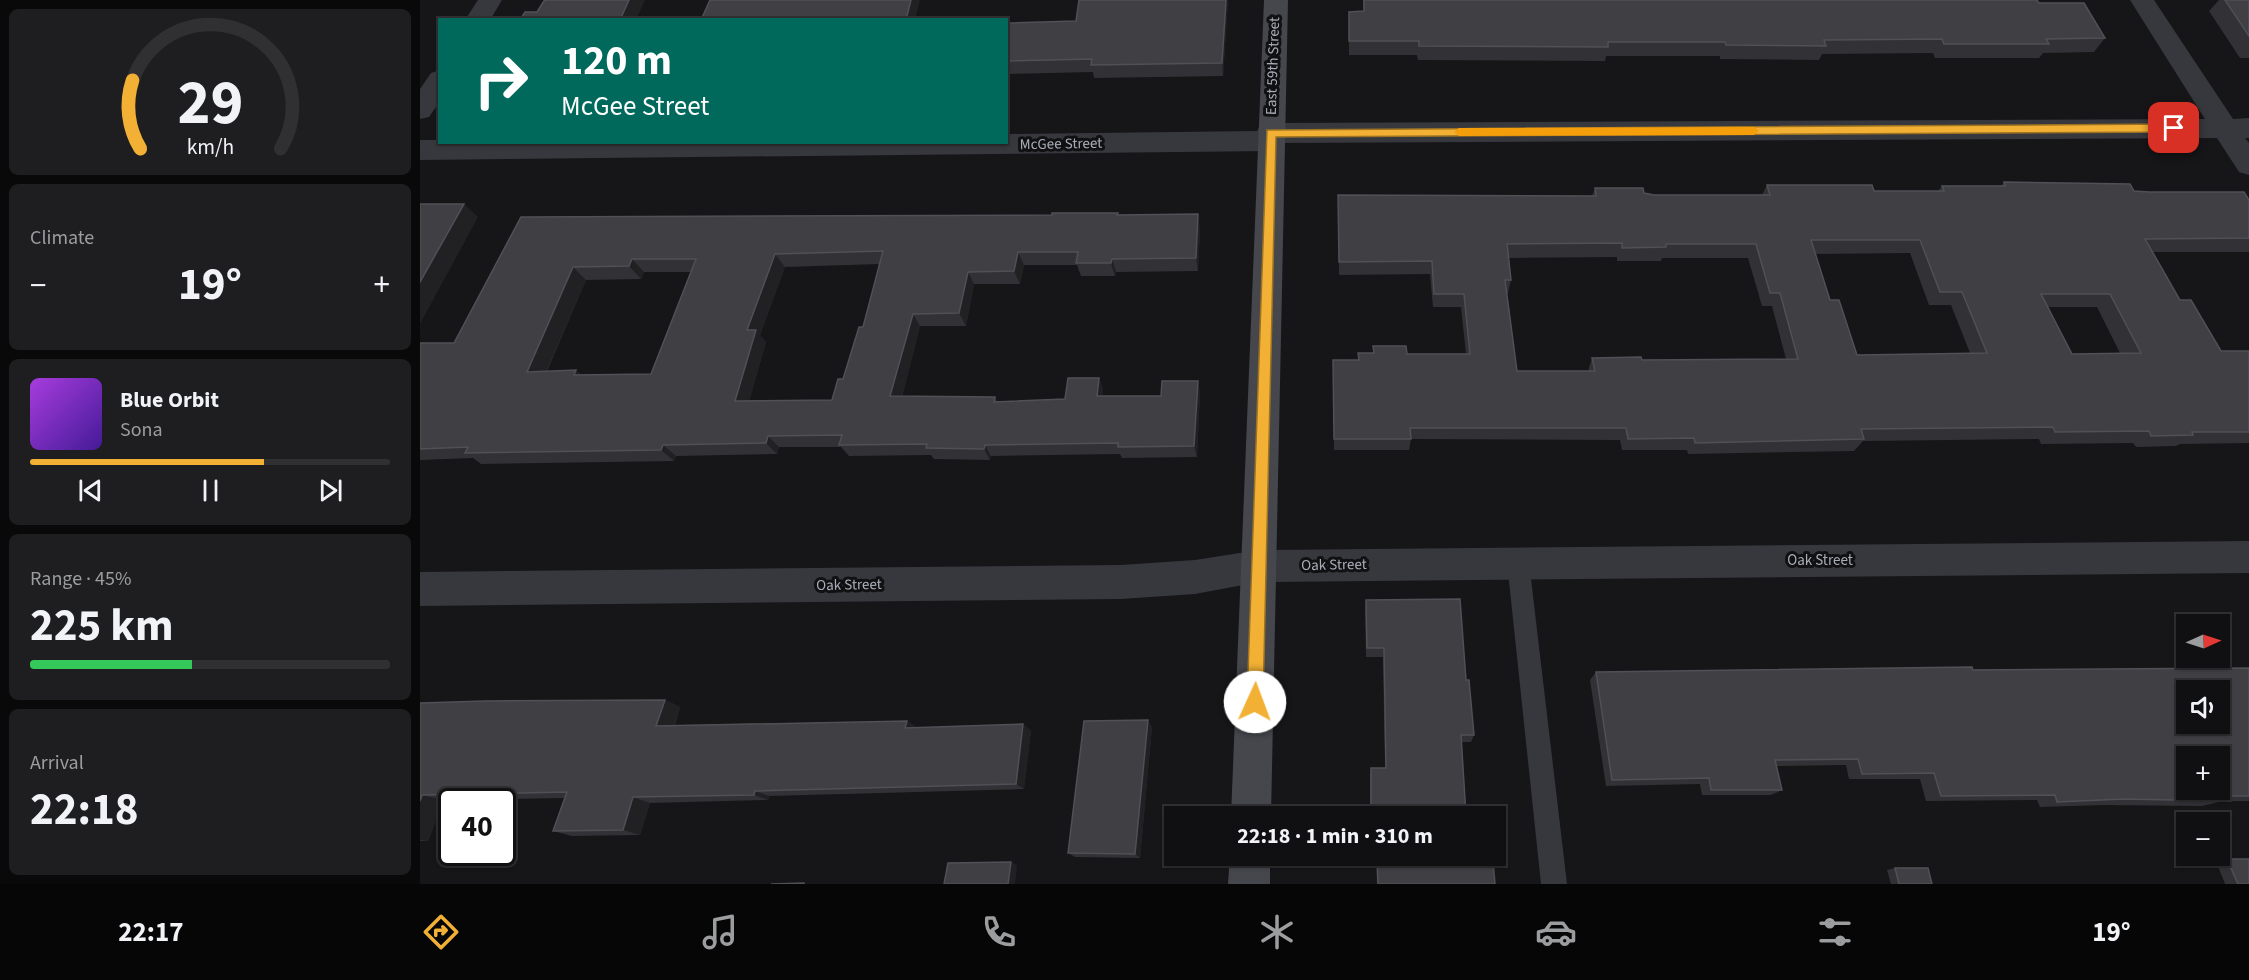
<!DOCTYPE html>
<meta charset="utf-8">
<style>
body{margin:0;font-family:"Source Sans 3",sans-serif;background:#1e1e20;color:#f1f3f6;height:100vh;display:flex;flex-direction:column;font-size:22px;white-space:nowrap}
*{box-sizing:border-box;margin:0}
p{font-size:20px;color:#9c9d9f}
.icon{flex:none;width:33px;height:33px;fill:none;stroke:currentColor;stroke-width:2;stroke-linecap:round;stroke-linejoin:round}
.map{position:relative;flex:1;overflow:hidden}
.panel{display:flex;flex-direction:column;gap:9px;padding:9px;background:#09090a;width:420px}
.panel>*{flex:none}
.banner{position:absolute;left:18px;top:18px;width:570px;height:126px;border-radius:0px;box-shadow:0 2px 4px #0004,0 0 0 2px #303032;background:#00695c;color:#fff;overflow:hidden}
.needle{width:39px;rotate:87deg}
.controls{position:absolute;left:1756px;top:614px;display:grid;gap:12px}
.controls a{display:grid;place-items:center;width:54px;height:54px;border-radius:0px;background:#101012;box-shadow:0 2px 4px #0004,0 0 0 2px #303032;font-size:30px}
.speed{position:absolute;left:18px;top:788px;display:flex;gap:12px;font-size:30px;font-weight:700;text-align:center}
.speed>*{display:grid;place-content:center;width:78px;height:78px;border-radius:50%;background:#101012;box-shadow:0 2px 4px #0004,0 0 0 2px #303032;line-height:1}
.speed .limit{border:3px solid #111;border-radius:9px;background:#fff;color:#111}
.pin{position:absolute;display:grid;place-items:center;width:51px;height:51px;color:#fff;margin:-26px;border-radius:12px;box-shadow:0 3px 9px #0006}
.me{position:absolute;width:66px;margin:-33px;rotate:2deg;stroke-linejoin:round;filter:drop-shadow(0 0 4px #0008)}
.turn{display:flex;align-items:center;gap:21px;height:126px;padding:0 24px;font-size:27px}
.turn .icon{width:78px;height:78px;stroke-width:2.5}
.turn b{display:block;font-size:42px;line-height:51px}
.big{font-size:45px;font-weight:700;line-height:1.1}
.panel .tile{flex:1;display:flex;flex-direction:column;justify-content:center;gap:9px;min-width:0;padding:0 21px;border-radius:9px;background:#1e1e20}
.panel .dial{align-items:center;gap:0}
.dial svg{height:156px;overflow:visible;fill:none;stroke:#303032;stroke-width:7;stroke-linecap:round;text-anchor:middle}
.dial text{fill:#f1f3f6;stroke:none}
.song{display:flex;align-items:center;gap:18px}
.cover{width:72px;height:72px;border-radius:9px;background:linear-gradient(135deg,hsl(280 70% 55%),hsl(260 70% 35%))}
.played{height:6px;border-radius:3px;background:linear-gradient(90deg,#f2b134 65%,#303032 65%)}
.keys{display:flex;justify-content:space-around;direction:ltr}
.heat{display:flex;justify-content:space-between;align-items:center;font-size:33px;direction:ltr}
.charge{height:9px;border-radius:4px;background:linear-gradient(90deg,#34c759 45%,#303032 0)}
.trip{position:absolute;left:744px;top:806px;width:342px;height:60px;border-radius:0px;background:#101012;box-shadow:0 2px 4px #0004,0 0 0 2px #303032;font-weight:700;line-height:60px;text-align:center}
.menu{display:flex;height:96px;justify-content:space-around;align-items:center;background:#060607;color:#9c9d9f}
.menu .icon{width:42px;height:42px}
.menu .active{color:#f2b134}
.menu b{font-size:27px;color:#f1f3f6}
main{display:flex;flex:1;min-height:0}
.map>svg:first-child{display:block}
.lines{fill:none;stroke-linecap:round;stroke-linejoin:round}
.lane{fill:#37383d;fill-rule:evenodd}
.street{fill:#37383d;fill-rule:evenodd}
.secondary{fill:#45474d;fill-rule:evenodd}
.wall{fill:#323236;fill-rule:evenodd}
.shaded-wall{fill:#212124}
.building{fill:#3f3f44;stroke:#4f5156;stroke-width:1.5;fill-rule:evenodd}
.route{fill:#f2b134;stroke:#9d7322;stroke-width:1.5}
.slow{fill:#f59e0b}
.labels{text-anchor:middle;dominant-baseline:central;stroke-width:6;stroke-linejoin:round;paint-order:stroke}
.street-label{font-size:15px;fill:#a8adb8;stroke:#111113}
</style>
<main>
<section class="panel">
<div class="tile dial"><svg viewBox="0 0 100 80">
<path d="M14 69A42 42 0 1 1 86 69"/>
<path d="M14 69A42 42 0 0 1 10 34" stroke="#f2b134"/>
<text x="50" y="56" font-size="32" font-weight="700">29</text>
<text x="50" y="72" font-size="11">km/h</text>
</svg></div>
<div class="tile"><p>Climate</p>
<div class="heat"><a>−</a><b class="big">19°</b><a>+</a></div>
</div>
<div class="tile">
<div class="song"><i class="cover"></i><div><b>Blue Orbit</b><p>Sona</p></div></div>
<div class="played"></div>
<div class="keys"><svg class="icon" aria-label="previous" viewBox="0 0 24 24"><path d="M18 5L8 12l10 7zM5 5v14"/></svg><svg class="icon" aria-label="pause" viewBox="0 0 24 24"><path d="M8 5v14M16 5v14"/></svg><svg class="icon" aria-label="next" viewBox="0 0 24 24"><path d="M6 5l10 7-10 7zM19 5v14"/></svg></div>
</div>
<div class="tile"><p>Range · 45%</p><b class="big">225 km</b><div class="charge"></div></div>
<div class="tile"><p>Arrival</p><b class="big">22:18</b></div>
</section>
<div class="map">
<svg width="1829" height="884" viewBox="0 0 1829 884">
<rect width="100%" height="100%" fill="#161618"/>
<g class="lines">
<path class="lane" d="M1098 552 1106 555 1109 562 1147 884H1121L1087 562 1090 555Z"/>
<path class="street" d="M58 0H82L70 20H45Z
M1710 0H1734L1813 119 1829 118V138H1825L1829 143V175L1819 172 1797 138 863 143 860 148 850 151 0 160V140H20V142H586V134L837 131 840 126 850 123 1785 119Z
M20 70V101L9 117 0 119V89L11 73Z
M1829 541V573L839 582 775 594 701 599 0 606V572L701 565 775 560 839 550Z"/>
<path class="secondary" d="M844 0H868L851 816H811Z
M810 855H850V884H808Z"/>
</g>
<path class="wall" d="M808 0 803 76 674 78 673 72 586 74V23L656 21Z
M943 0H1617L1619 3 1685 38 1674 52 1623 53 1619 58H1515L1513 53 1402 54 1399 60 1300 59V56H1186L1185 61 998 60 997 55H929V12L943 11Z
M1799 0H1829V58H1820L1789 11Z
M1584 182 1714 191 1829 200V252H1733L1760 300 1801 351H1829V443L1760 444 1756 446 1716 447 1713 443 1621 444 1619 439 1443 441 1434 451 1268 454 1267 450H1202L1200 440 991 439 989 450H914L913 360H938V353H953V346L987 354H1046L1041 307H1013L1010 274 919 275 918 195 1172 196 1175 188 1234 195H1342L1347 185 1454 191H1518L1522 186H1581ZM1490 253 1509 305H1531L1550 353 1437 355 1410 300 1395 254ZM1197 257V261H1241L1242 258H1328L1342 306H1352L1366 359 1222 360 1172 358 1168 371H1097L1086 293H1088L1091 280 1089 258ZM1628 307H1677L1700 353 1652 354Z
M698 215 780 228 778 271 696 272 695 276H661L657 265H604L600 284H554L546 326H500L482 397H575L577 402 645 399 679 378 683 389 682 396H741L780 392 777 457 702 458 700 454 571 456 570 460 514 459 511 455 429 456 421 447H359L357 454 256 456 254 461 61 464 53 458 0 460V343H34L101 217ZM460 264 443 327 423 379 412 400 329 401 346 342 340 335 365 267ZM224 272H271L231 374 161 375 127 371 166 280 221 279Z
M946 600 1046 680 1054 735 1051 742H1042L1046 816H950V774L951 768H965L963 657H946L945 609Z
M1829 668V801H1803L1782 806 1684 805 1620 807 1617 800 1506 801 1500 779H1429L1426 765 1356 766 1362 790 1351 795H1282L1280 784 1186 786 1170 680 1176 672Z
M245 700 260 707 255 725 487 721 497 728 603 724 611 731 604 789 349 796 348 800 230 803 220 835 152 836 133 831 144 798 24 800 8 841H0V703Z
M732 727 720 858 655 857 648 853Z
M956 855H1048V862L1075 884H957Z
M1807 859 1829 884H1805L1796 861Z
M1475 868 1512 884H1471L1467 870Z"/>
<path class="shaded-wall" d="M209 0H225L216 20H200Z
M491 0H500L495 20H486Z
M806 0H808L803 76 802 63Z
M44 204 58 217 0 324V282Z
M778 214 780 228 778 271 776 258Z
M598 252 604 265 600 284 594 271Z
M355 254 365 267 340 335 346 342 326 413 315 401 327 330Z
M212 259 224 272 221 279 209 266Z
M692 259 696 272 695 276 691 263Z
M153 267 166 280 121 383 107 372Z
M548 272 554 284 546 326 539 313Z
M493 314 500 326 479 408 470 396Z
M156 370 170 382 154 375Z
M679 378 683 389 681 408 677 396Z
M778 381 780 392 777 457 774 446Z
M348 436 359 447 357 454 346 443Z
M243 445 256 456 254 461 241 450Z
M565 445 571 456 570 460 564 449Z
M245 700 260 707 252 732 236 726Z
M728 720 732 727 720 858 715 854Z
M487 721 497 727 495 735 485 728Z
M603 724 611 731 604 789 596 784Z
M335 791 349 796 348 800 334 795Z
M2 795 24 800 8 841 0 840V801Z
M213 797 230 803 220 835 203 830Z
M591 862 597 865 595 884H588Z"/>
<path class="building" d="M127 0H209L200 20H100L105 12H117L124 1Z
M290 0H491L486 20H281Z
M659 0H806L802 63 671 65 672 59 586 61V23L656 21Z
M944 0H1617L1619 3H1664L1685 38 1626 39 1629 44H1524L1522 39 1404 40 1406 46 1306 45 1305 42H1188V47L999 46V41H929V12L944 11Z
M1805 0H1829V36Z
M1584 182 1710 184 1714 191 1729 192H1824L1829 200V238L1725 239 1760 300H1771L1801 351H1829V432H1772L1773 435 1731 436 1729 431 1635 432 1633 427 1441 429 1444 439 1275 443 1274 438 1208 439 1206 428H990L991 439H914L913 360H939L938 353H954L953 346H986L987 354H1050L1044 294H1014L1012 261 919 262 918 195 1176 196 1175 188H1223L1224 193 1234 195H1350L1347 185H1452L1454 191H1524L1522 186H1585ZM1391 240H1500L1520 292H1542L1567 353 1437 355 1419 300H1410ZM1202 243V248L1246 247V244H1336L1350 293H1360L1378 359 1222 360 1221 357 1172 358 1175 371H1097L1085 280H1091L1087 244ZM1621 294H1690L1721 353 1652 354Z
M0 204H44L0 282Z
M632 213H698L697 215 778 214 776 258 692 259 691 263H656L658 252H598L594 271 548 272 539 313 493 314 470 396 575 397 574 402 645 399 648 378H679L677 396H741L742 381H778L774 446 698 447V443L565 445 564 449 506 448 507 444 419 445 422 435 348 436 346 443 243 445 241 450 45 453 48 447 0 449V343H34L101 217 632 215ZM463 251 443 327H439L423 379H418L412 400 315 401 336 330H327L355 254ZM212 259H276L231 374 154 375 156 370 107 372 153 267 209 266Z
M1040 599 1046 680H1049L1054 735H1041L1046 816H951V768H966L964 648H947L946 600Z
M1552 667 1553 670 1829 668V796H1802L1804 801 1703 799 1637 802 1635 795 1521 796 1514 773 1442 774 1438 759 1355 760 1362 790H1291L1289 778 1192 780 1176 672ZM1767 690H1800V723H1767ZM1767 756H1800V789H1767Z
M245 700 236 726 487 721 485 728 603 724 596 784 335 791 334 795 213 797 203 830 133 831 147 792 2 795 0 801V703L65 701Z
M728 720 715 854 648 853 664 721Z
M957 855H1048V862H1073L1075 884H958Z
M1807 859H1829V884H1818Z
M591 862 588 884H524L528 863Z
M1475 868H1508L1512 884H1479Z
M384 883V884H351Z"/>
<path class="route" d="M1754 124 1760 128 1754 132 856 137 843 702 841 708 835 710 829 708 827 702 847 130Z"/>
<path class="slow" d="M1334 127 1339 131 1334 135 1039 136 1034 132 1039 128Z"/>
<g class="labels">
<g class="street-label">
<text transform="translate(853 66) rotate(-88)">East 59th Street</text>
<text transform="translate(641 144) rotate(-1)">McGee Street</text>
<text x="1400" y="560">Oak Street</text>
<text transform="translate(914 565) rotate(-1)">Oak Street</text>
<text transform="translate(429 585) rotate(-1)">Oak Street</text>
</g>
</g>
</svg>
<div class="controls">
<a><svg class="needle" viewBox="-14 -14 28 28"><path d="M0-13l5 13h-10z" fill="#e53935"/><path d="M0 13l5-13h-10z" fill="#9c9d9f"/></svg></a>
<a><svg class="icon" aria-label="sound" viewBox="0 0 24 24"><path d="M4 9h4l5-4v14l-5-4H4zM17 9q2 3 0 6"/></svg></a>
<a>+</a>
<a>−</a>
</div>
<div class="speed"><div class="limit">40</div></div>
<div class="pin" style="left:1754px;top:128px;background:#d93025"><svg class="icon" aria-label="arrive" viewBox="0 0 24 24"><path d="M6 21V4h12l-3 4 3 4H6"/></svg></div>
<svg class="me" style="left:835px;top:702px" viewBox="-20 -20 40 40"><circle r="19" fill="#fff"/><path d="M0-13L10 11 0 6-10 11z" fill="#f2b134"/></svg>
<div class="trip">22:18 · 1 min · 310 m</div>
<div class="banner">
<div class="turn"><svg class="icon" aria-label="right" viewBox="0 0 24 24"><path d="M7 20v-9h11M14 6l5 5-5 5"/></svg><div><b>120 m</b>McGee Street</div></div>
</div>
</div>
</main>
<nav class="menu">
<b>22:17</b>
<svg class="icon active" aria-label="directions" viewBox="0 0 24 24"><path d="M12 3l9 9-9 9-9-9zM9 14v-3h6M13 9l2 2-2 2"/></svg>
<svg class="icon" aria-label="music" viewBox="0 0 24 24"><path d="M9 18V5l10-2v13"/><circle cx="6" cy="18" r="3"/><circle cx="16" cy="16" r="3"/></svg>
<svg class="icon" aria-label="phone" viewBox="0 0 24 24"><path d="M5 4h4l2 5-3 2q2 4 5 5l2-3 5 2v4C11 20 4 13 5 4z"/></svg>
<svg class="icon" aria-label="climate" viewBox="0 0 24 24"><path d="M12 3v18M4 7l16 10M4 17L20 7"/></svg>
<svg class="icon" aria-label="car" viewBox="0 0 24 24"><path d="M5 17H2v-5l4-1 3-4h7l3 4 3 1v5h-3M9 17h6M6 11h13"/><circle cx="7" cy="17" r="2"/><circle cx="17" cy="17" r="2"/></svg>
<svg class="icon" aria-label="filters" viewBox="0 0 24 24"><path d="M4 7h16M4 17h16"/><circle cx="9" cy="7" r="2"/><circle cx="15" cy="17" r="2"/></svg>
<b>19°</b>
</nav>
